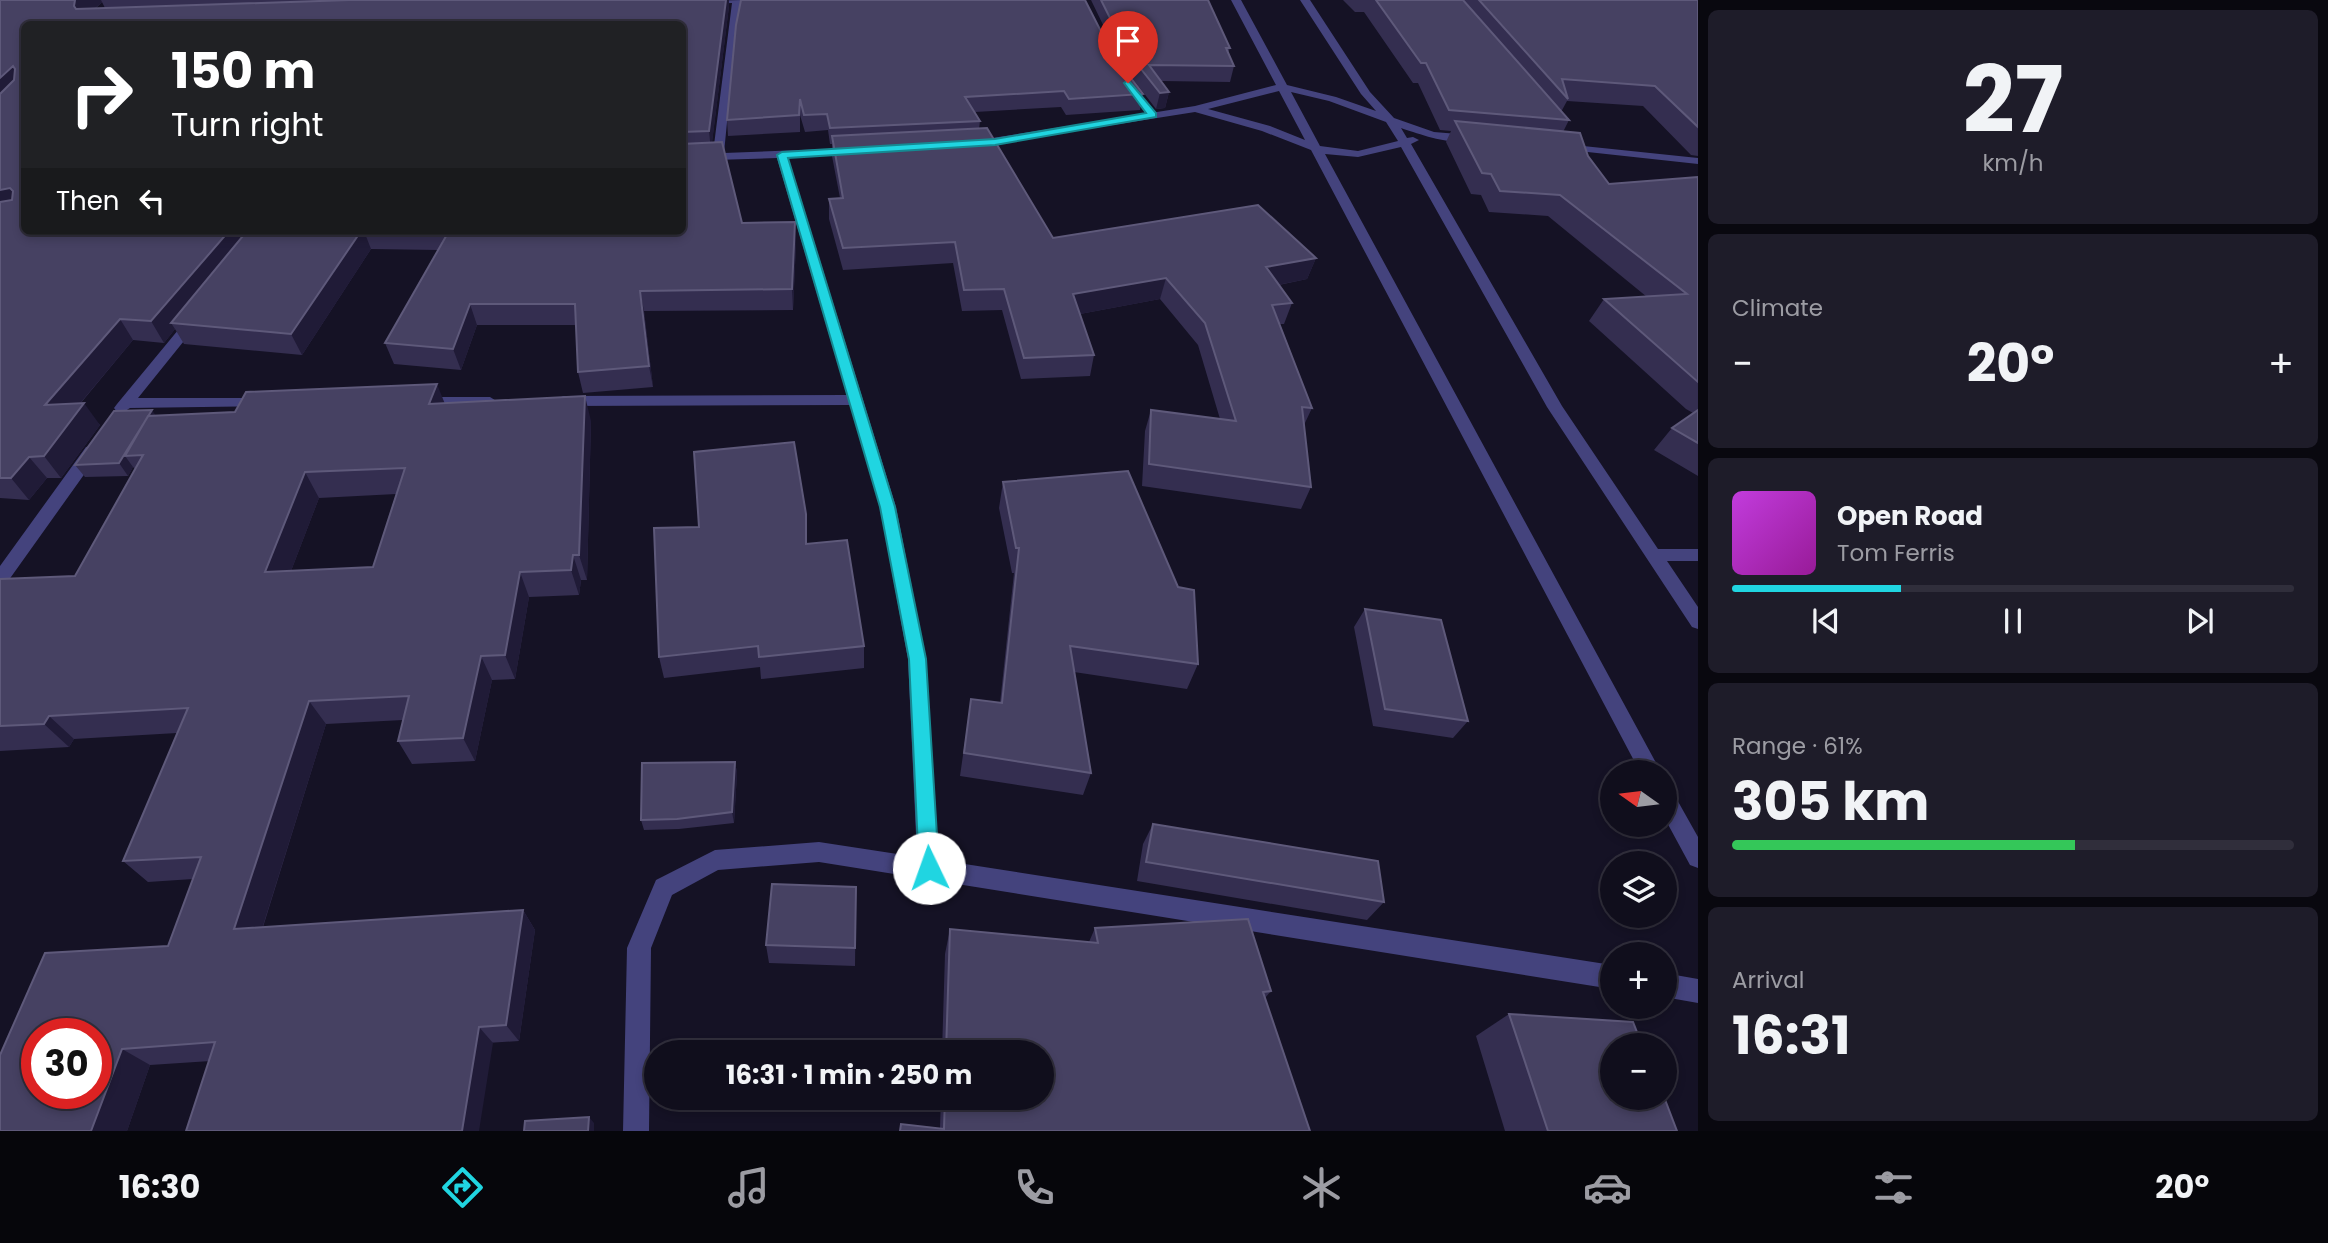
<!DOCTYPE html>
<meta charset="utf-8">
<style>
body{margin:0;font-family:Poppins,sans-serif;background:#1e1c29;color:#f1f3f6;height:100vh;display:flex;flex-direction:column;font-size:26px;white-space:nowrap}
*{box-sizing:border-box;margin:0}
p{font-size:23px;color:#9c9ca3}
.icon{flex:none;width:38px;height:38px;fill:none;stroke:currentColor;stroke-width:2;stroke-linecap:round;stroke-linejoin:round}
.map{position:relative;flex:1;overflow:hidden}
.side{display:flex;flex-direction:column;gap:10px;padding:10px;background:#09080f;width:630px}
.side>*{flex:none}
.top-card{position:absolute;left:21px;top:21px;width:665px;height:214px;border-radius:10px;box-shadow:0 4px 10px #0003,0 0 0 2px #302e3b;background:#202124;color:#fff;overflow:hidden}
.needle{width:46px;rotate:284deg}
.fabs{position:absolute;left:1600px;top:760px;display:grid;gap:14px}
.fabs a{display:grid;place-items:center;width:77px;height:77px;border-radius:50%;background:#100e1c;box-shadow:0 4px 10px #0003,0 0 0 2px #302e3b;font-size:35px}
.speed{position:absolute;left:21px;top:1018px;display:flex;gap:14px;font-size:35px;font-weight:700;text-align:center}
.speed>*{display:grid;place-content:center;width:91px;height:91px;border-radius:50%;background:#100e1c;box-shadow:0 4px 10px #0003,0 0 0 2px #302e3b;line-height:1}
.speed .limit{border:10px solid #d22;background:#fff;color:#111}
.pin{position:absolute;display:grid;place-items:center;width:60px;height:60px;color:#fff;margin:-72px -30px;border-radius:50% 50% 50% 0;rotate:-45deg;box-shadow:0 0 7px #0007}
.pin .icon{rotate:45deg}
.me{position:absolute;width:77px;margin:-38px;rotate:357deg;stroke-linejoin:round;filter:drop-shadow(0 0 5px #0008)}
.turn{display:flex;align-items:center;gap:24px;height:147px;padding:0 35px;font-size:32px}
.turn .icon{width:91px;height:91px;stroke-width:2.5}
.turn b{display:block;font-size:49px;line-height:60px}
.then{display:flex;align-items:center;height:66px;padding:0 35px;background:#0003;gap:14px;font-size:26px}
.big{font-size:52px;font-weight:700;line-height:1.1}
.side .card{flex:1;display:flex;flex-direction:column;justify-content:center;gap:10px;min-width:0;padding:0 24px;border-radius:10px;background:#1e1c29}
.side .dial{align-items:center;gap:0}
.dial b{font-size:91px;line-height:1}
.song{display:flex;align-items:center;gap:21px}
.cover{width:84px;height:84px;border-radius:10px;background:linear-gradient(135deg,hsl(290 70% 55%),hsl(300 70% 35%))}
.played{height:7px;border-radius:4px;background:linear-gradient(90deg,#20d5e1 30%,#302e3b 30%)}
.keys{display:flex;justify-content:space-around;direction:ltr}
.heat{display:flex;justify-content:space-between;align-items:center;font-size:38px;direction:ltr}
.charge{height:10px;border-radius:5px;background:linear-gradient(90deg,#34c759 61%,#302e3b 0)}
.trip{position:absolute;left:644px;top:1040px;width:410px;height:70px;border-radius:35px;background:#100e1c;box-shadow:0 4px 10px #0003,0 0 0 2px #302e3b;font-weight:700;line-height:70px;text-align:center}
.dock{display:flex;height:112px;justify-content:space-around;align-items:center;background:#06060b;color:#9c9ca3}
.dock .icon{width:49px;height:49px}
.dock .active{color:#20d5e1}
.dock b{font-size:32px;color:#f1f3f6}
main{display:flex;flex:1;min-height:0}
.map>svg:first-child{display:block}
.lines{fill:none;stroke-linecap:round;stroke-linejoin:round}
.minor{fill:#44437d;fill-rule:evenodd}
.wall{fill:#342e50;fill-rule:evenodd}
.shaded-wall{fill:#201b37}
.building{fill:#464162;stroke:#5e597a;stroke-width:2;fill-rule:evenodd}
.route{fill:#20d5e1;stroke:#158a92;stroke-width:2}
</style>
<main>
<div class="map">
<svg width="1698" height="1131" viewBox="0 0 1698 1131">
<rect width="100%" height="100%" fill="#151225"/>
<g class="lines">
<path class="minor" d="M742 0 735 40 724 153 854 148 860 151 854 154 788 157 896 507 926 659 939 860 1612 965V989L819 862 718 870 672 895 651 948 649 1131H623L627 948 656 880 715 850 819 842 917 857 908 659 880 507 850 405 563 406 555 401 563 396 847 395 777 158 682 161V155L713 153 732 3 707 4 702 1Z
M1231 0H1241L1287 85 1336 97 1376 111 1361 94 1300 0H1310L1370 92 1394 118 1434 132 1470 135 1476 138C1460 149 1419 134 1401 128L1407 138 1413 137 1419 140 1411 144 1562 406 1658 549H1698V561H1667L1698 607V629L1692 627 1547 407 1401 147 1358 157 1325 154 1661 772H1640L1311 150 1262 131 1195 112 973 147 967 144 973 141 1195 106 1276 85ZM1279 91 1305 140 1270 126 1208 109ZM1291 92 1329 101 1386 122 1398 141 1358 151 1320 146Z
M1564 144 1698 158V164L1560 149 1558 147Z
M193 317 200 321 138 398H262L270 403 267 406 130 408 122 413 117 412 114 408 117 404 188 318Z
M420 397H490L498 402 490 407 415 405 412 402Z
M92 446 98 447 100 451 98 455 6 584 0 586V566L86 447Z
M1664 787 1671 789 1698 837V868L1690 865 1664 817Z
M1664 973 1698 979V1003L1664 997Z"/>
</g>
<path class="wall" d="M0 0H729V6L712 142 742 223 796 243 793 310 644 311 653 387 583 393 578 372 576 325H477L461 370 394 364 385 343 438 250 371 249 302 355 184 344 175 329 164 343 133 340 80 404 100 425 61 478H47L29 500 0 498ZM102 2 105 8H96ZM682 24V231H24Z
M741 0 1112 53 1143 94 1140 110 1066 115 1061 107 975 112 980 121 979 129 1053 238 1316 258 1307 279 1279 285 1292 303 1284 324H1280L1312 408 1304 425 1311 487 1301 509 1142 486 1145 431 1151 410 1220 419 1198 345 1160 299 1080 314 1094 355 1090 376 1021 379 1002 310 962 311 953 263 843 270 829 219V199L840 198 832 156V144H830L828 130 805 132 800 115V132L728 136 727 120Z
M1091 0H1208L1230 48 1228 53 1234 66 1230 82 1161 81 1169 92 1165 108 1156 109 1123 66Z
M1343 0H1698V156L1691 155 1643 106 1567 101 1561 112 1569 120 1563 132 1588 156 1609 184 1698 177V476L1654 450 1672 428 1693 413 1686 409 1589 321 1604 299 1647 297 1548 216 1489 212 1481 195 1471 194 1446 142 1451 131 1440 130 1418 83H1413L1364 12H1355Z
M444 403 591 421 587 580H581L579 595 529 597 515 679 492 680 475 761 412 764 398 741 403 720 326 724 263 927 523 910 535 930 519 1041 150 1065 127 1131H0L168 946 193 879 148 882 123 861 177 733 74 739 69 747 0 751V579L75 576 135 469 133 467 128 476 85 477 75 465 156 416ZM396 494 373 567 291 571 319 498Z
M1003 482 1198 664 1187 689 1074 672 1091 773 1083 795 960 776 971 699 1000 703 1014 573H1012L999 508Z
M807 544 864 646V668L761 679 760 667 664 678 659 657Z
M1365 609 1468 721 1453 738 1373 726 1354 627Z
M735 762 737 773 734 823 679 829 644 830 641 820Z
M1153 824 1384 902 1367 920 1137 881 1143 844Z
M856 887 855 966 769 963 766 945Z
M1095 928 1271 991 1265 998 1310 1131 940 1128 941 1097H1041V1052H942L945 954 950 929 1089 942Z
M1509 1014 1677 1131H1505L1476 1036Z"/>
<path class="shaded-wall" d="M75 0H101L102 2 84 18 74 6Z
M726 0H729V6L711 151 709 131Z
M13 66 24 85 0 108V78Z
M1169 92 1165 108 1156 109 1160 93Z
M10 188 24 208 0 213V190Z
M795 222 796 243 793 310 792 289Z
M229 231H256L171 323 175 329 164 343 151 321Z
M361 231H364L371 249 302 355 291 334Z
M1316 258 1307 279 1258 289 1266 267Z
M1166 278 1160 299 1069 316 1073 294Z
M640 291 644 311 653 387 649 366Z
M470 304 477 325 461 370 453 349Z
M120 319 133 340 61 426 45 405Z
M437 384 447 409 429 404Z
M585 396 591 421 587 580 579 555Z
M84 403 100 425 61 478 44 456Z
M152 410 160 422 125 456 133 467 128 476 119 463Z
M29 457 47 478 29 500 11 478Z
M305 472 319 498 281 597 265 572Z
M573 555 581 580 579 595 571 570Z
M520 572 529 597 515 679 505 655Z
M481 656 492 680 475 761 463 738Z
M309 701 326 724 256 948 234 929Z
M49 716 74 739 69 747 44 724Z
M735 762 737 773 734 823 732 812Z
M523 910 535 930 519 1041 506 1025Z
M479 1027 493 1043 479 1131H462Z
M122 1049 150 1065 127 1131H91Z
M589 1117 594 1123V1131H588Z"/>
<path class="building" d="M0 0H75L74 6 76 9 349 0H726L709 131 682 132V24H24V231H229L151 321 120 319 45 405 84 403 44 456 29 457 11 478H0V202L12 200 13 191 10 188 0 190V94L14 80 15 69 13 66 0 78Z
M741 0H1085L1112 53 1143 94 1069 99 1064 91 965 97 980 121 830 128 827 114 804 115 800 99 799 115 727 120 736 25Z
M1101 0H1208L1230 48H1226L1234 66 1149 65 1169 92 1160 93 1126 50Z
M1376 0H1463L1569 120 1449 110 1426 63H1421Z
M1479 0H1698V127L1655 86 1562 79 1568 99Z
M1455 121 1580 133 1588 156 1609 184 1698 177V382L1604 299 1687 294 1560 195 1500 191 1491 174 1482 173Z
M987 128 1053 238 1258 205 1316 258 1266 267 1292 303 1272 305 1312 408 1302 407 1311 487 1149 464 1151 410 1236 421 1205 323 1166 278 1073 294 1094 355 1024 358 1004 289 964 290 955 242 843 248 829 199 843 198 832 136Z
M722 142 742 223 795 222 792 289 640 291 649 366 578 372 575 304H470L453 349 385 343 449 231H682V144Z
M247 231H361L291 334 171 323Z
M437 384 429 404 585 396 579 555H573L571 570 520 572 505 655 481 656 463 738 398 741 409 696 309 701 234 929 523 910 506 1025 479 1027 462 1131H186L215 1042 122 1049 91 1131H0V1055L45 953 168 946 201 857 123 861 188 708 49 716 44 724 0 726V579L75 576 143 455 125 456 148 416 235 412 246 392ZM405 468 373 567 265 572 305 472ZM37 1034H96V1094H37Z
M152 410 119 463 75 465 114 411Z
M1698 410V443L1672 428Z
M794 442 806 514V544L847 540 864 646 759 657 758 646 659 657 654 528 699 527 694 452Z
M1128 471 1178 587 1194 590 1198 664 1070 646 1091 773 964 753 971 699 1002 703 1019 548H1016L1003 482Z
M1365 609 1441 620 1468 721 1385 709Z
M735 762 732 812 677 819 641 820 642 763Z
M1153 824 1378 861 1384 902 1146 862Z
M772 884 856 887 855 948 766 945Z
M1248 919 1271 991 1263 992 1310 1131H900L901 1124 944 1129 945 1097H1041V1052H946L950 929 1098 943 1095 928Z
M1509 1014 1633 1022 1642 1045H1612V1097H1664L1677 1131H1548Z
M589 1117 588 1131H524L525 1121Z"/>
<path class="route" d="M1128 80 1156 113V117L995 145 788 158 895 507 926 659 939 868 936 875 929 878 921 875 919 868 909 659 880 507 777 155 782 152 995 139 1146 113 1124 83Z"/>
</svg>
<div class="fabs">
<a><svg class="needle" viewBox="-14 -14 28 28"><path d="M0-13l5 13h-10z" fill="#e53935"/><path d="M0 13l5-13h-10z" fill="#9c9ca3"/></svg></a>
<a><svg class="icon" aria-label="layers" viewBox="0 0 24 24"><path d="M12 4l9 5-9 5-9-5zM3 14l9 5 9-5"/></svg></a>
<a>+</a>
<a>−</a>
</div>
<div class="speed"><div class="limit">30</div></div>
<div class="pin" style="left:1128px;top:83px;background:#d93025"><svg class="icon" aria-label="arrive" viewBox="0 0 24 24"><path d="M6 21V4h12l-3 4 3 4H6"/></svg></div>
<svg class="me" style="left:929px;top:868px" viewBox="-20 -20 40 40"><circle r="19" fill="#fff"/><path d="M0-13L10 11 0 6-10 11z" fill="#20d5e1"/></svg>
<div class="trip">16:31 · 1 min · 250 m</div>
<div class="top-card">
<div class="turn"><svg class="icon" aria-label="right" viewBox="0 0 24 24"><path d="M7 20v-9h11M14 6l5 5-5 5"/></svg><div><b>150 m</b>Turn right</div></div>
<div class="then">Then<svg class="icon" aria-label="left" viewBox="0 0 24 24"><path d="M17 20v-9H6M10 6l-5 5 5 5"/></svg></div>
</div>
</div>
<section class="side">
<div class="card dial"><b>27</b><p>km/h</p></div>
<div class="card"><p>Climate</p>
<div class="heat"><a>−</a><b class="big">20°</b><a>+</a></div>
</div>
<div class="card">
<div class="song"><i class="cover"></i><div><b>Open Road</b><p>Tom Ferris</p></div></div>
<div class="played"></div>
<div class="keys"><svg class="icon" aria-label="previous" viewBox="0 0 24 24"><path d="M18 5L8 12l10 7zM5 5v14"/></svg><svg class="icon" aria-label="pause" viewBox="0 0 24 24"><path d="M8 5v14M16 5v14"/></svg><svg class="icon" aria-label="next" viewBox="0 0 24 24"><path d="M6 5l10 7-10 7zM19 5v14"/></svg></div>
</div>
<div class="card"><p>Range · 61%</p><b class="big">305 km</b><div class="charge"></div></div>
<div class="card"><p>Arrival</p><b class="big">16:31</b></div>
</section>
</main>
<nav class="dock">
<b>16:30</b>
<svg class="icon active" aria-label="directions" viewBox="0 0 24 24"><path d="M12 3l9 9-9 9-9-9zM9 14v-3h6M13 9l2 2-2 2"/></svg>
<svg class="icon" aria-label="music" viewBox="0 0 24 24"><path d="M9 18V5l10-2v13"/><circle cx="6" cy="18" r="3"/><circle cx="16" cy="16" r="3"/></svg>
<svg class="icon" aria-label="phone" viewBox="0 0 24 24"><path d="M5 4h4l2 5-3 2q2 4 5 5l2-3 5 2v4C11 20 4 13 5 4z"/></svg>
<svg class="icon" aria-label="climate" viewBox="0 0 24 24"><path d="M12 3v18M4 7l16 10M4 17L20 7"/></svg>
<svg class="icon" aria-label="car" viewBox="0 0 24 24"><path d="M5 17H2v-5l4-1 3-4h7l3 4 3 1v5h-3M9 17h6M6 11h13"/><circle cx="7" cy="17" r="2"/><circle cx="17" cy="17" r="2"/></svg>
<svg class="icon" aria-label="filters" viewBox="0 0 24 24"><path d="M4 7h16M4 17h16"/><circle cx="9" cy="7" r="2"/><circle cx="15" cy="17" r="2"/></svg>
<b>20°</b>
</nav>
